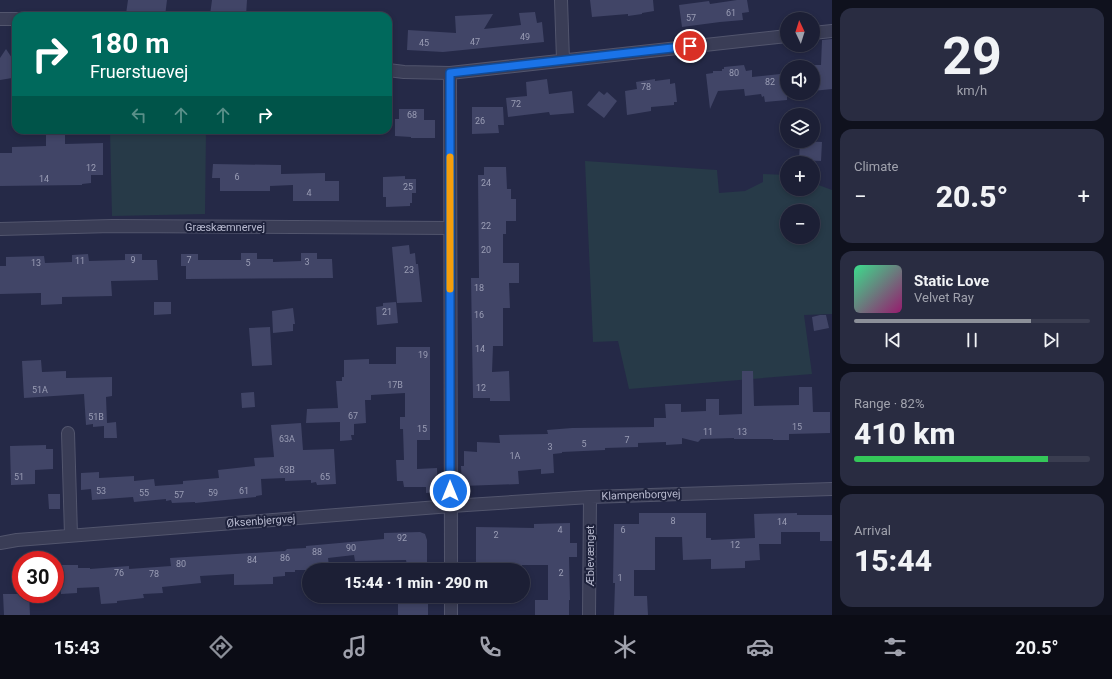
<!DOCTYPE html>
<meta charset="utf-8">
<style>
body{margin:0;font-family:Roboto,sans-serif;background:#292c41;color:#f1f3f6;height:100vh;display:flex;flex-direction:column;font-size:15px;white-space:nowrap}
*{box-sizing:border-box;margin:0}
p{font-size:13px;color:#a0a2ad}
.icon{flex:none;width:22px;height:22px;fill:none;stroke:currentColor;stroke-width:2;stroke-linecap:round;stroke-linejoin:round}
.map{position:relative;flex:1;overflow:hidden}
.drawer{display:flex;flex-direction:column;gap:8px;padding:8px;background:#0f111d;width:280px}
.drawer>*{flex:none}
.banner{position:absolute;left:12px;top:12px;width:380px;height:122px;border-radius:12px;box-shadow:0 2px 6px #0003,0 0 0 1px #3a3d50;background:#00695c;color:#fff;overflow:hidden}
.needle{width:26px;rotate:356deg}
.controls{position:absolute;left:780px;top:12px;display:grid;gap:8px}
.controls a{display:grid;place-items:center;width:40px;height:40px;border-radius:50%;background:#1c1f35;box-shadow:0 2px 6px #0003,0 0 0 1px #3a3d50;font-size:20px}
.speed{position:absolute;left:12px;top:551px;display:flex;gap:8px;font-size:20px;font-weight:700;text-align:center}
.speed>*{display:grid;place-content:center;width:52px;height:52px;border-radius:50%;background:#1c1f35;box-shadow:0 2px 6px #0003,0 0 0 1px #3a3d50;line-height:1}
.speed .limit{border:6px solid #d22;background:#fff;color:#111}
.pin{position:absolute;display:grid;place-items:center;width:34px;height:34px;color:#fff;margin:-17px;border:2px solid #fff;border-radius:50%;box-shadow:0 1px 4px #0007}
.me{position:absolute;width:44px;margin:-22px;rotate:0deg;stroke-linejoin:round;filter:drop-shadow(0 0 3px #0008)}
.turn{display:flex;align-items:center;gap:14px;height:84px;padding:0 12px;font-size:18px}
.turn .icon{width:52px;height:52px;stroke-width:2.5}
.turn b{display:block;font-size:28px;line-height:34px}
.lanes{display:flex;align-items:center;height:38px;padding:0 12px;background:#0003;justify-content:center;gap:20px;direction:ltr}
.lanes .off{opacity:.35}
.big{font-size:30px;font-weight:800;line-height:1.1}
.drawer .widget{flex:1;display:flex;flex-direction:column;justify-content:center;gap:6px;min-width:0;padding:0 14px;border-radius:12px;background:#292c41}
.drawer .dial{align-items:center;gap:0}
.dial b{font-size:52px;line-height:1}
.song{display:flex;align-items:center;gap:12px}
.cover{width:48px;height:48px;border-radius:6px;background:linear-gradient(135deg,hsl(150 70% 55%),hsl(320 70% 35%))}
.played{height:4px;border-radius:2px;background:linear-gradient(90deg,#8c9099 75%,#3a3d50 75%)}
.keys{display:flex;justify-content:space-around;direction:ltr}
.heat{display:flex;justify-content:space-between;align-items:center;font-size:22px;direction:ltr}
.charge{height:6px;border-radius:3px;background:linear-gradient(90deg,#34c759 82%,#3a3d50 0)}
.trip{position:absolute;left:302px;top:563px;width:228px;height:40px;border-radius:20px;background:#1c1f35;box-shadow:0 2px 6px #0003,0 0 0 1px #3a3d50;font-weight:800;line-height:40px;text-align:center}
.tab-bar{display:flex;height:64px;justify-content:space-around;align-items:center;background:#0b0c15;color:#a0a2ad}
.tab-bar .icon{width:28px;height:28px}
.tab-bar .active{color:#8c9099}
.tab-bar b{font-size:18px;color:#f1f3f6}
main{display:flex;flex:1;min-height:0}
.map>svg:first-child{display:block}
.green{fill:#273a48;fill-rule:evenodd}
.building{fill:#414567}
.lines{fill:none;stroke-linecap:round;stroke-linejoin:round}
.minor-casing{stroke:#52556d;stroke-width:14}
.minor{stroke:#3a3d56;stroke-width:12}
.route-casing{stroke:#114b97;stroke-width:10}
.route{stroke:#1a73e8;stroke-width:7}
.slow{stroke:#f59e0b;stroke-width:7}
.labels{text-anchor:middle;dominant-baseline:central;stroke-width:4;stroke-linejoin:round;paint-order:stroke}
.number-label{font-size:9px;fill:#9a9db5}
.street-label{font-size:11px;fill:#b8bacf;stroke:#1e223c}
</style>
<main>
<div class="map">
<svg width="832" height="615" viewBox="0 0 832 615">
<rect width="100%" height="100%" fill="#252947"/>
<path class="green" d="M110 130H206L205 214 112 216Z
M585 161 717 170 719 193 745 191 763 182V174L787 175V189H813V183L832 190V314L804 315 812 374 629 389 618 341 593 342ZM787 211H813V237H787Z"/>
<path class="building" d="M128 0H167L165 16H142L126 14Z
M212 0H247L246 16 210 15Z
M590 0H653L654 11 642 13V14L628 16V14L592 17Z
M737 0H747L749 12 742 13 743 20 720 22 682 27 679 5 709 1 710 4Z
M535 12 537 23 542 22 544 42 443 52 407 50 408 30 456 33 455 16 493 14 484 29 521 25 519 13Z
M832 39V89L813 91V65H821L822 40Z
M6 49 12 58V60H15L16 74 12 75V78L0 80V58Z
M744 65 746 71 752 70V77L780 74V76L787 75V100L765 102 764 96 762 97 761 94 745 96 744 89 718 91 710 109 706 74 713 73V71H722V69H724V67Z
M547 79 549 94 572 91 574 113 550 115 549 112 508 117 506 98 527 96 526 82Z
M655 79V81L670 79V84L675 83 677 102H674V105L651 107V111L627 115 625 91 637 89 636 82Z
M599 91 604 95 607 92 617 101 604 118 587 105Z
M472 107H503L504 125H498L499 133 472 134Z
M399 109H424V120H435V138H411V137L395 136V119H399Z
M46 135H65V144L103 143V175H91V183L82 184V185L0 186V153H12V147L46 146Z
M800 141 822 142 821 161 799 160Z
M213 164 281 165V174L325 173V181H339V201H293V185L270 186V191H220V178H212Z
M484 167H506L507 189H511V199H516V221H506V234H503V263H519V283H509L510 308H503V346H493L492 372 509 371 510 401H490V398H473L471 278H479L478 175H484Z
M405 176V179H416V193H412V203H410V206L386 207V197H383V177Z
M409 245 410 254 415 253 416 264H418L422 302 397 303 392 247Z
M241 253H257V259H273V262L301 261V253H317V259H332L333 278 186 279V266H181V254H198V260H241Z
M125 254H142V260H157L158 280 111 281 112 296 62 297V304L41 305V293L0 294V266H6V257L44 256 45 263 72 262V255L88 254 89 261 125 260Z
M154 302H171V314L154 315Z
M396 302 398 323 377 325 376 307 383 306V303Z
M293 308 295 324H293V331L273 333 272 311Z
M820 315H826L829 328 814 331 812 317Z
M270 327 272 365 252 366 249 328Z
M396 347H430V440H417V469L437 468 438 492 426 493V487H404L403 481H397L396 460H404L403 429H400V417H405V393L371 395V400H365L366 423 354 424V435H351L352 440 340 441V422L306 423 307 409 338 408 336 381H342V377H344V360L369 359V364H396Z
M41 360 42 372 66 371V378L112 377V396L106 397 107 423 116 422 117 438H104V426L93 427V424L86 425 84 394 24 398 22 361Z
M742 371H753L754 406 799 405V387H812L813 412H830V433L789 434V440H773V439H734V438L701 439 698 442 682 438V444L666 445V442L638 443V447L605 448V450L562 452V453L553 454 554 473 541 474V469L518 471 519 484 462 486 461 466H464V451L477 452V442L500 443 499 435 548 434 547 430 572 428 654 427V418H666L665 404H681V412L706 411V399H719V415L742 414Z
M254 392 255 407 242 408 241 393Z
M301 423 303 450 334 449 336 484 317 485 316 482 311 483V480L285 481V478L261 479 262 495 256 496V497L195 503V502L172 503 171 500 166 501V499L134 502 133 497 92 500 91 489 81 490V473L99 472V478L134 476V481L154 479 155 486 183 484V481L219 478 218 470 255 466 254 458 274 457 271 425Z
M46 445V449H53V469L35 470V484L11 485 10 446Z
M48 494H60V509H49Z
M639 513H706V538H711V540L755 538 754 514 797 513V515H832V541H820V532H781V544H759L760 560 745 561V568L711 569V559L683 560 682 537H655V570H634V596H647L648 615H614L615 583H613L614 524H639Z
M570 523V543H577V557H569L570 600H569V615H535V600H548V565H522V570H490V564L476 563V527L534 528V524Z
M420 532 425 534 427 540V570H408L406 560 355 561 354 555 328 558 329 566H316V570H295V572H285V576L273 577V584L234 585V574L200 576 201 583 162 587 163 593 143 594 144 598 117 601V603L101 604 99 587 77 588V593L61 594 60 565H78V568H90V569L129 566V569L171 566 170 558 285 551 287 549 306 548V546L384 539V533Z
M3 594H29L30 615H4Z
M398 601 428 602V615H398Z"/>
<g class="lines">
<g class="minor-casing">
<path id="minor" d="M561 0 563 60
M0 19H16
M813 33 832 31
M388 70 404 72 450 73 787 36
M450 73 451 570
M0 229 112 226 450 228
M68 433 71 535
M0 543 17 540 451 506 590 497 832 489
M451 596V615
M589 615 590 497"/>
</g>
<use href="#minor" class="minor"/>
</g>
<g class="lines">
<g class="route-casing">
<path id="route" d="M450 491V73L690 46"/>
</g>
<use href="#route" class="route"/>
<path class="slow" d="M450 157V289"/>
</g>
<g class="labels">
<g class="number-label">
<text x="731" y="13">61</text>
<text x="691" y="18">57</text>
<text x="525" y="37">49</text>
<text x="475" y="42">47</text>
<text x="424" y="43">45</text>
<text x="734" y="73">80</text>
<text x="770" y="82">82</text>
<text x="646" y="87">78</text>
<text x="516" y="104">72</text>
<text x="412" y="115">68</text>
<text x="480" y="121">26</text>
<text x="91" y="168">12</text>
<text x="237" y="177">6</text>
<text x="44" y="179">14</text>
<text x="486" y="183">24</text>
<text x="408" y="187">25</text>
<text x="309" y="193">4</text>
<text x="486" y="226">22</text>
<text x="486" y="250">20</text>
<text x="133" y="260">9</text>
<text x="189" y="260">7</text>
<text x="80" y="261">11</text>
<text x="307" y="262">3</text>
<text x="36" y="263">13</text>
<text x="248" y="263">5</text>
<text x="409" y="270">23</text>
<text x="479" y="288">18</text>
<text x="387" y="312">21</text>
<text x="479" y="315">16</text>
<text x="480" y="349">14</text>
<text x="423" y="355">19</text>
<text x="395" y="385">17B</text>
<text x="481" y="388">12</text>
<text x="40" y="390">51A</text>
<text x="353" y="416">67</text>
<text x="96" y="417">51B</text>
<text x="797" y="427">15</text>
<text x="422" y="429">15</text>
<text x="708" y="432">11</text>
<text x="742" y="432">13</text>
<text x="287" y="439">63A</text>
<text x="627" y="440">7</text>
<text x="584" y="444">5</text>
<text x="550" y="447">3</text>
<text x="515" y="456">1A</text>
<text x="287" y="470">63B</text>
<text x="19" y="477">51</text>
<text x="325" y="477">65</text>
<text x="101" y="491">53</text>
<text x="244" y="491">61</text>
<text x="144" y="493">55</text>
<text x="213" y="493">59</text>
<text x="179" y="495">57</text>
<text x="673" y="521">8</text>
<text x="782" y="522">14</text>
<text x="560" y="530">4</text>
<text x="623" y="530">6</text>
<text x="496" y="535">2</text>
<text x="402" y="538">92</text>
<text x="735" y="545">12</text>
<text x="351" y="548">90</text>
<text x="317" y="552">88</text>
<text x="285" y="558">86</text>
<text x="252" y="560">84</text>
<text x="181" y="564">80</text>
<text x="119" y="573">76</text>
<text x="561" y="573">2</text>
<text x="154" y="574">78</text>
<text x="620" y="578">1</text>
</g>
<g class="street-label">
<text x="225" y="227">Græskæmnervej</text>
<text transform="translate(641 495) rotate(-2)">Klampenborgvej</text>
<text transform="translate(261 521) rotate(-4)">Øksenbjergvej</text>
<text transform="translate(590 556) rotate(-90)">Æblevænget</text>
</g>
</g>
</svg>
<div class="controls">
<a><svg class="needle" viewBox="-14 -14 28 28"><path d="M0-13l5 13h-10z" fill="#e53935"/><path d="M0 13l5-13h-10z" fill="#a0a2ad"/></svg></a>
<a><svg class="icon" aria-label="sound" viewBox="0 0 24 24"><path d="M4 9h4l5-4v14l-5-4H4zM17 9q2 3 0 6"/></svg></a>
<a><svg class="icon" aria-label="layers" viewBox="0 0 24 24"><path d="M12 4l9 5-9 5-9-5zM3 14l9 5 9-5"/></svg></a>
<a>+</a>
<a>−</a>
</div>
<div class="speed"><div class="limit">30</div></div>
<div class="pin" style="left:690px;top:46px;background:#d93025"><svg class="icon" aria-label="arrive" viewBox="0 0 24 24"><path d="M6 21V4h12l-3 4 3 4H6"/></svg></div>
<svg class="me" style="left:450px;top:491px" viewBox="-20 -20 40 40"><circle r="17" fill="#1a73e8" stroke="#fff" stroke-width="3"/><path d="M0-11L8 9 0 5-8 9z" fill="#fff"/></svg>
<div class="trip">15:44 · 1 min · 290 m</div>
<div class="banner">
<div class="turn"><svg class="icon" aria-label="right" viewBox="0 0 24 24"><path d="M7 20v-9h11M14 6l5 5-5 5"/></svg><div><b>180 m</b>Fruerstuevej</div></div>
<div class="lanes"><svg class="icon off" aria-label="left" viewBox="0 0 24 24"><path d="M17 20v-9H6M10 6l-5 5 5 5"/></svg><svg class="icon off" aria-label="ahead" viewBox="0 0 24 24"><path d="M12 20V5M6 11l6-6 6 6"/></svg><svg class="icon off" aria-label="ahead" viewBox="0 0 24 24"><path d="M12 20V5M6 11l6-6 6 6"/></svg><svg class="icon" aria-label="right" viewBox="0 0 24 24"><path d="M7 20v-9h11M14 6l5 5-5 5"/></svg></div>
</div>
</div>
<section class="drawer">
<div class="widget dial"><b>29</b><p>km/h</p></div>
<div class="widget"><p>Climate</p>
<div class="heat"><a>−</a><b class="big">20.5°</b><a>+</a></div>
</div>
<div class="widget">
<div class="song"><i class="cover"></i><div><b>Static Love</b><p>Velvet Ray</p></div></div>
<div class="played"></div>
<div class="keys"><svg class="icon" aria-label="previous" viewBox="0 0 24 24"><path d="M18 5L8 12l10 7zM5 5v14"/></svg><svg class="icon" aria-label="pause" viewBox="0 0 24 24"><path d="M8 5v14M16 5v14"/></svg><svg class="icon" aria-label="next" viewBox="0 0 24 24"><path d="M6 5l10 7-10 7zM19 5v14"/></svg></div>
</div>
<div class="widget"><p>Range · 82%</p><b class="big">410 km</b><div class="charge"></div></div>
<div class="widget"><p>Arrival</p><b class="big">15:44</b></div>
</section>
</main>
<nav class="tab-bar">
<b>15:43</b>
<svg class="icon active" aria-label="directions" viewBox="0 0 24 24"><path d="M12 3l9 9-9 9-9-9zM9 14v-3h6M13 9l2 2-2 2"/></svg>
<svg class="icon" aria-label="music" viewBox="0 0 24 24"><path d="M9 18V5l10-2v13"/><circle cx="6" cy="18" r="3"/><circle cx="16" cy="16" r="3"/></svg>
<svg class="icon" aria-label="phone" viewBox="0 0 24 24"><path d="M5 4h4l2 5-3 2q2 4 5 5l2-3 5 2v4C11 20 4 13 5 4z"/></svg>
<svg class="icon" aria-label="climate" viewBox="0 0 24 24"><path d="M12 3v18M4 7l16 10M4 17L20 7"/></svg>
<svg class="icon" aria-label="car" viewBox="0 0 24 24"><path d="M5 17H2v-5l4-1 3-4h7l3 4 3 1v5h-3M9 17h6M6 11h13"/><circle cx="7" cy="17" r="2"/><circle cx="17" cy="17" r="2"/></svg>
<svg class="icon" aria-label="filters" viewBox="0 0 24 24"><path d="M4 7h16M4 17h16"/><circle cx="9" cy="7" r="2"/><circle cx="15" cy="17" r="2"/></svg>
<b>20.5°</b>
</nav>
